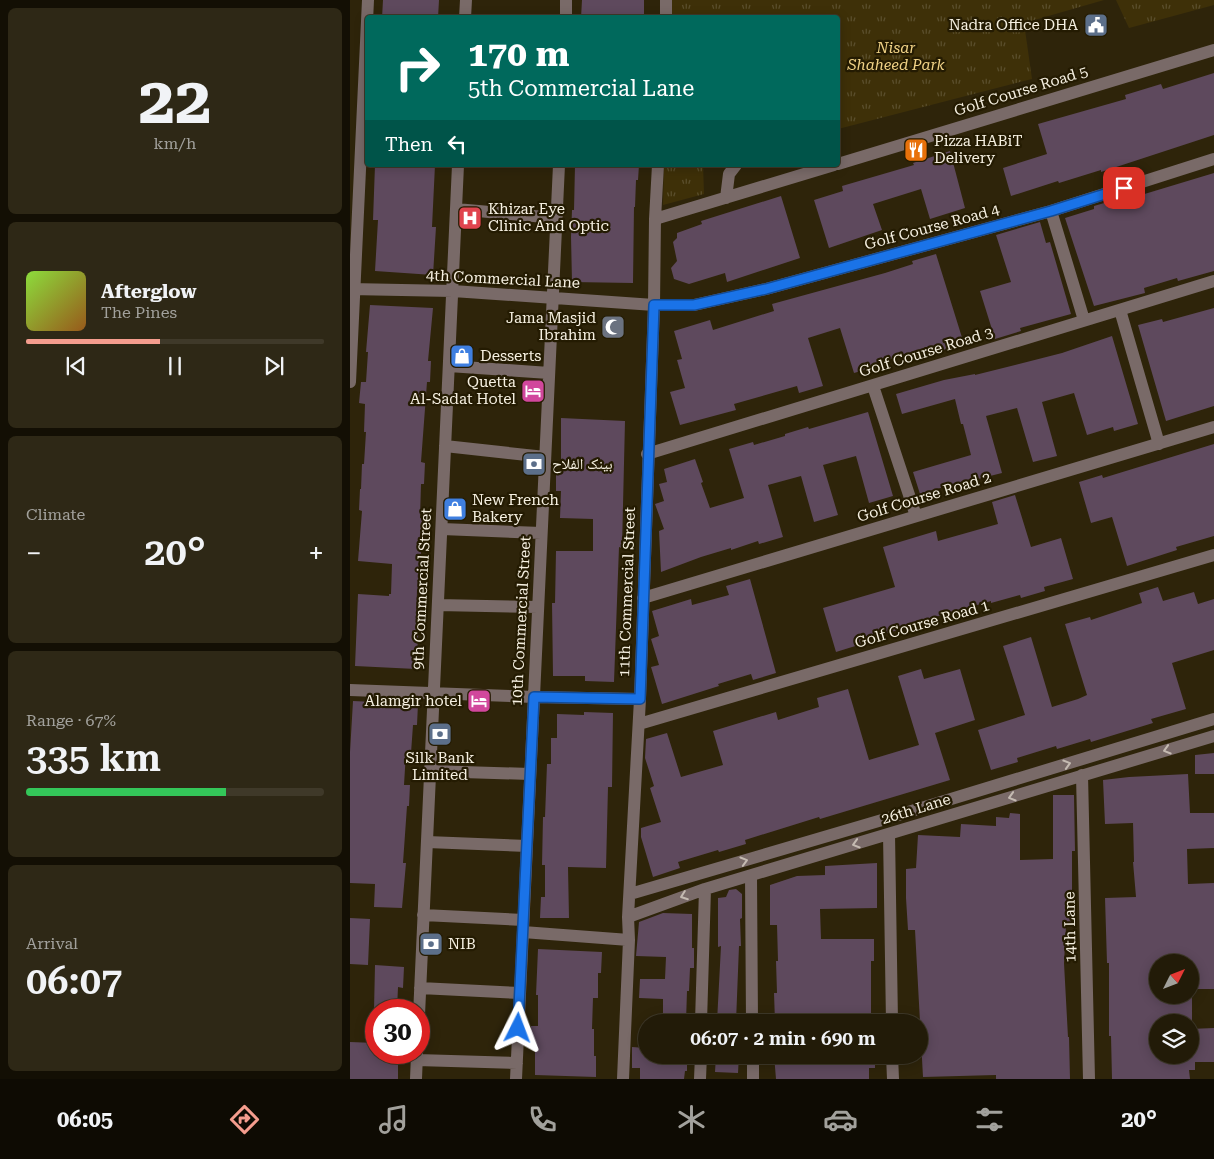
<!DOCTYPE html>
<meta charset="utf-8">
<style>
body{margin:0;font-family:"Roboto Serif","Noto Naskh Arabic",serif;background:#2e2816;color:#f1f3f6;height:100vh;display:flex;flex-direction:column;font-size:19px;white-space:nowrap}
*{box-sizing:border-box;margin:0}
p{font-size:16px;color:#a2a19c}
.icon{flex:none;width:28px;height:28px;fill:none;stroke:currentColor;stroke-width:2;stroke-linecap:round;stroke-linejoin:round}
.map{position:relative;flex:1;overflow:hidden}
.panel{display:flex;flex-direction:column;gap:8px;padding:8px;background:#130f04;width:350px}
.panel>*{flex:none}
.banner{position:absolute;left:15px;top:15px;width:475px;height:152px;border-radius:5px;box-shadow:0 2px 12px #0003,0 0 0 1px #3f3929;background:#00695c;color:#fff;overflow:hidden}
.needle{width:32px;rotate:48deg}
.buttons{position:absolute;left:799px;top:954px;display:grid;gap:10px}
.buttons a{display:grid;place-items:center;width:50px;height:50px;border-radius:50%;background:#221b08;box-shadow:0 2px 12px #0003,0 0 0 1px #3f3929;font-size:25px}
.speed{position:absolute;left:15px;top:999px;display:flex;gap:10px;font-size:25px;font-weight:700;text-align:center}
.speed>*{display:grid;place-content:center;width:65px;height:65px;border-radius:50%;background:#221b08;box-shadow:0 2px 12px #0003,0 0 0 1px #3f3929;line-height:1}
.speed .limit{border:8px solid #d22;background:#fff;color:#111}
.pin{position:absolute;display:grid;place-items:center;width:42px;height:42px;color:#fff;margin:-21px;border-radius:10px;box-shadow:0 2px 8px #0006}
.me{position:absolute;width:55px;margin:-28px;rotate:3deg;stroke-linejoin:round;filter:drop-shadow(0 0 4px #0008)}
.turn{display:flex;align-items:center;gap:18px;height:105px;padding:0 20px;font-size:22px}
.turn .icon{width:65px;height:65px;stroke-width:2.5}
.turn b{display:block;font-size:35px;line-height:42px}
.then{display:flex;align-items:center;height:48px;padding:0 20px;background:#0003;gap:10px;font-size:19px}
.big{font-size:38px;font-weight:600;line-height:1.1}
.panel .tile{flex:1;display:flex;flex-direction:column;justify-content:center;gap:8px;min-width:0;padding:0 18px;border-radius:8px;background:#2e2816}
.panel .dial{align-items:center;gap:0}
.dial b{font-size:65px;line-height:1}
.song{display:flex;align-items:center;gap:15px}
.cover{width:60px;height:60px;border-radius:8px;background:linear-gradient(135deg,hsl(90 70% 55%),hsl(30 70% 35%))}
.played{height:5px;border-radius:2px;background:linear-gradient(90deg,#f59d8e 45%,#3f3929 45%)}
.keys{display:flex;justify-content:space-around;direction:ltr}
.heat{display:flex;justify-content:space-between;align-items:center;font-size:28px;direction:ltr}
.charge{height:8px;border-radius:4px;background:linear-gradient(90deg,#34c759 67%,#3f3929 0)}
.trip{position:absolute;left:288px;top:1014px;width:290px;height:50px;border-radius:25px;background:#221b08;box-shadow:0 2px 12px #0003,0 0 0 1px #3f3929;font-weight:600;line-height:50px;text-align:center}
.menu{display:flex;height:80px;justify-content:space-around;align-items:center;background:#0e0b03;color:#a2a19c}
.menu .icon{width:35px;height:35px}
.menu .active{color:#f59d8e}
.menu b{font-size:22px;color:#f1f3f6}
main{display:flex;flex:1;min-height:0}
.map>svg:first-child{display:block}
.park{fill:url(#park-tufts)}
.building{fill:#5e495d}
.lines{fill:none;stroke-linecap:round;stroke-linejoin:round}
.minor{stroke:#796a68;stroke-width:12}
.oneway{stroke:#c4bab1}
.route-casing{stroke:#114b97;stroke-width:12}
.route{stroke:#1a73e8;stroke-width:9}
.labels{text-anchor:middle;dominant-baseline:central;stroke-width:4.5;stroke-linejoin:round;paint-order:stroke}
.poi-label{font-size:15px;fill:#f6f0e1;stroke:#241b02;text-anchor:start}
.park-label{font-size:15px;font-style:italic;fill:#f0d286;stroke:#241b02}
.street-label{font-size:15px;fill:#f6f0e1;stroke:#241b02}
</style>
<main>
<section class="panel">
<div class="tile dial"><b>22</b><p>km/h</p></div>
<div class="tile">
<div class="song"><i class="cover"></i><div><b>Afterglow</b><p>The Pines</p></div></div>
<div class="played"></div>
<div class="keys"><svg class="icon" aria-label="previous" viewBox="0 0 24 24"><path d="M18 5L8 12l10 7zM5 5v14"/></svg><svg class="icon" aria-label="pause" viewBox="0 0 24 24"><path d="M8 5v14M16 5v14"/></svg><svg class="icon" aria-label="next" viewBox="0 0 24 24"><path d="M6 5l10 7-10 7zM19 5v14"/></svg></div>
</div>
<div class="tile"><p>Climate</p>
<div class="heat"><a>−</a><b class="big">20°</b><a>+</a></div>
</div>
<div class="tile"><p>Range · 67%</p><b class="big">335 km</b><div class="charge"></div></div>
<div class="tile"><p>Arrival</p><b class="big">06:07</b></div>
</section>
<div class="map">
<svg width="864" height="1079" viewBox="0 0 864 1079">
<defs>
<pattern id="park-tufts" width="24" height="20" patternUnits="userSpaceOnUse" patternTransform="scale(1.25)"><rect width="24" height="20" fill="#3e3008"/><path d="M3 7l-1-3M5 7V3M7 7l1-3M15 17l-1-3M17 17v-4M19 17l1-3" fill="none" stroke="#5a4e2c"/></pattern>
</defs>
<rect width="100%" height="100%" fill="#2e240a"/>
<path class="park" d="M321 0H754L674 23 682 79 488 129V18H320Z
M766 0H864V5L779 28Z
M314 165H353L354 194 313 205Z"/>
<path class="building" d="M33 0H89L88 18H32Z
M232 0H294V18H231Z
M864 73V135L751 172V170L709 183 708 181 661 196 653 168 697 154 688 124 776 99 775 95 811 84 813 89Z
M600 151 615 208 580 219 571 189 523 204 532 230 479 248 464 200 493 191 492 186 564 165 563 163Z
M25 165H85L82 227H86L83 275 25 271 28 220H23Z
M225 165H289L288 180H286L285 207H284L283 283 222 282 221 237 222 210H224Z
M864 173V271L828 281 827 278 794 288 795 293 744 306 715 218 744 209V206L768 199V202Z
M431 196 450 258 377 282 375 273 339 284 324 279 321 268 327 261 323 242 327 238V233L352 224 351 221Z
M690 222 696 243 700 242 721 314 670 328 671 331 645 339 630 291 661 282 646 235Z
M586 254 614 344 590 351 588 346 527 363 528 366 504 373 490 328 458 338 473 386 449 393 447 386 384 404 386 410 330 425 320 392 335 388 327 360 332 359 324 331 360 320 363 330 424 311 422 304 535 273 563 264 562 261Z
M20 305 83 308 78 361H81L80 382H77L71 462 75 463 74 484H71L70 518H72L70 590H67L66 623H69L66 669 5 666 8 594 39 596V594H41L42 564 8 561 12 511 9 510 10 489H11L12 464H14L16 432H14L15 404 9 403 11 382H16L18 352H16Z
M864 308V406L816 421 788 325 812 319 813 322Z
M762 336 788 424 764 431 763 427 737 435 724 393 692 402 707 456 683 462 667 408 636 416 652 473 628 479 627 477 570 494 563 472 621 455 613 424H611L605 399 552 414 546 394 594 380 625 374V375L712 353Z
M518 412 543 496 519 503 506 456 473 465 488 515 464 522 451 476 418 485 433 537 409 544 408 541 381 550V548L351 557 311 572 309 531 314 529 305 504 314 501 309 484 317 482 314 469 345 459 353 482 351 483 360 508 394 498 379 449 403 442 404 445 435 436V434L458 427 459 429Z
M211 418 275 421 272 548 269 547 264 682 235 681V676H203L202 603H205L206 551H243V519L210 518 211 491H206V470H211Z
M864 444V536L826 547 827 550 777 566 762 517 741 523 729 482 752 475 753 478Z
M665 495 681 547 711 538 723 579 694 587 695 591 671 598 670 595 641 603V601L547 628 548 630 514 640 515 643 486 652 473 608 545 587 533 547 586 531 588 541 648 524 642 502Z
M400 579 426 673 403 680 401 674 368 684 369 686 312 704 301 667 309 665 301 639 309 636 302 611 341 599 342 605 379 595 376 586Z
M808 587 813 601 844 592 848 604 864 599V650L822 663 836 709 801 719 803 723 741 742 740 739 707 749 706 746 667 758 668 762 641 770 628 730 675 715 653 646 681 637 702 707 728 699 737 695 715 624 740 617 741 620 792 603 789 593Z
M571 669 574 679 610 669 625 720 585 733 600 780 470 819 469 817 395 840 396 844 369 852 368 850 328 862 330 868 303 877 291 837V828L311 822 300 788 304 786 295 758 296 739 317 733 331 777 373 765 363 731 426 712 428 720 469 707 467 698 498 689 519 760 569 745 548 676Z
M3 701 68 704 67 725H63L61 753 56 752 54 785H60L59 806H57L53 863H56L52 908 24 907 25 884 0 883V752Z
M234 712 263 713 262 787H258L256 868 218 867 219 918H190L191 897H195V865H192L193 817H195L197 764H201V738H207V714L234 715Z
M864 753V774H845V755Z
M838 774 840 813H864V848L837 849 838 884 864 883V989H840V962H808V995H842V1022H808V1055H840V1029L864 1028V1062H845V1070H839L840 1079H762L761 1036H759V963H757L755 898 786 897 783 862H784L783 823 755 824 753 780 779 777Z
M703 795H724L725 851H722V890H720L721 926H716L714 963 718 1037H719L720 1079H646V1075L573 1077 565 930H558L556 898V869L566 868 568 835 610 837 611 824 646 826V817L659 818 660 813 670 814V860L703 859Z
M527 863V908L470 909 471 939H524V961H521V1022H425L424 993H427L426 961H428L427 925H420V885L447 876 475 875V866Z
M386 889 392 894V918L390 919 391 946H389L386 1022H367L371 946 368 947V898L376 897 379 890Z
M313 913 342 914V948H344V968H340L339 991H337L336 1022H313V999L289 998 290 979H315L316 957 286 956 289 922Z
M0 918 20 919 18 965 0 964Z
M188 949 252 952 251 973H248V998H243L242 1029H244V1056H246V1077L185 1075V1047H181V1026H188V995H186Z
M25 965 54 967 53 988 48 987 47 1010H24Z
M0 1042 26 1043V1052H48V1079H0Z
M282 1047 296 1048V1055H337V1071H335L334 1079H290V1068H282Z
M366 1055H389L388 1073 365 1072Z
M424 1055H525V1068H519V1079H426Z"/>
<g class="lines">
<path class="minor" d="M115 18 116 0
M216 18V0
M316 18V0
M488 164 864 50
M376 198 379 174 386 165
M106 209 206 218
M701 211 734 320
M305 219 484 165
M0 289 103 291 304 305H344L416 289 701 211 864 159
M770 310 809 444
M99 366 199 373
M0 382 18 0
M523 386 566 516
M95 446 195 457
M297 454 864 281
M92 529 191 533
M293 598 864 427
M88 605 188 607
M0 690 184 697 290 699
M289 724 864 555
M80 771 180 774
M732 775 739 1079
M539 834 542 1022
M77 842 177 846
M401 876 402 1022
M280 894 532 820 864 719
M73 915 173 920
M278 917 355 889 864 736
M173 932 279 940
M70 988 170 993
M69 1015 108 165
M351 1022 355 889
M403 1055V1079
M542 1055 543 1079
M67 1060 167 1063
M66 1079 67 1054
M166 1079 209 165
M273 1079 279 940 278 917 290 699 304 305 305 219 308 165
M350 1079 351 1055"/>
</g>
<defs><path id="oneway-chevron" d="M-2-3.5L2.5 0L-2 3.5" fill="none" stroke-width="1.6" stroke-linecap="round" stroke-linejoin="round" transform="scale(1.25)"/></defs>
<g class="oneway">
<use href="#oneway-chevron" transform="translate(817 750) rotate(163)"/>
<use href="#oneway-chevron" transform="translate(717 764) rotate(-17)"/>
<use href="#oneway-chevron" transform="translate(662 797) rotate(163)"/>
<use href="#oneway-chevron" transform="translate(506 844) rotate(163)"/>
<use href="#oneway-chevron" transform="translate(394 861) rotate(-16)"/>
<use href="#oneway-chevron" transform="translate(334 896) rotate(160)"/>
</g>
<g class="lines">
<g class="route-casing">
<path id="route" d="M168 1028 184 697 290 699 304 305H344L416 289 701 211 774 188"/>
</g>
<use href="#route" class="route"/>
</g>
<defs>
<g id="civic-square" transform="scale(1.25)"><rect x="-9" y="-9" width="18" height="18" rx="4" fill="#5c6f8a" stroke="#241b02"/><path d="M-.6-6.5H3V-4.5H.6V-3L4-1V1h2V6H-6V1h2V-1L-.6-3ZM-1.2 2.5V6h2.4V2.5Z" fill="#fff"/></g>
<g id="restaurant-square" transform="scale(1.25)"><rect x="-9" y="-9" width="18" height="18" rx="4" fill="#e8710a" stroke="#241b02"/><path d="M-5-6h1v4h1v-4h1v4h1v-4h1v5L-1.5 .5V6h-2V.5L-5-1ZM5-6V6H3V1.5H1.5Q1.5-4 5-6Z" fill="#fff"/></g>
<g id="hospital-square" transform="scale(1.25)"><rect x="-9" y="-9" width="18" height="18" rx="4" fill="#e0444e" stroke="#241b02"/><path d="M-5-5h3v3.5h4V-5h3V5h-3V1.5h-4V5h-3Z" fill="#fff"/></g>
<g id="mosque-square" transform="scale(1.25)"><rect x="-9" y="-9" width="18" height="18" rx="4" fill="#6b7280" stroke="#241b02"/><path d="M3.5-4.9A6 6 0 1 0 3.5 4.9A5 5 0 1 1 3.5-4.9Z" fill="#fff"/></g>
<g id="shop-square" transform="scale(1.25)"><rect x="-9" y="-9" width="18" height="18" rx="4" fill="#3f7fe0" stroke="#241b02"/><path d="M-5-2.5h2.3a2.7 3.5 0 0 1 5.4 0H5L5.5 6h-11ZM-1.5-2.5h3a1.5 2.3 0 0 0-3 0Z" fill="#fff"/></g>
<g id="hotel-square" transform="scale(1.25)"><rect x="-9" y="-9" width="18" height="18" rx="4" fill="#d1479c" stroke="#241b02"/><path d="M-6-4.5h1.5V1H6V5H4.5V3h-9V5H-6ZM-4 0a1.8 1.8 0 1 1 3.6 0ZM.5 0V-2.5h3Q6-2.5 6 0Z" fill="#fff"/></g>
<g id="bank-square" transform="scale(1.25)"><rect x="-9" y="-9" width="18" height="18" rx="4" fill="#5c6f8a" stroke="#241b02"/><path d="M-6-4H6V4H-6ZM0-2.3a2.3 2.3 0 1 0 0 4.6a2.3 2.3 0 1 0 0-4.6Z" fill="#fff"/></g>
</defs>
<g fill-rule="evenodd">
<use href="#civic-square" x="746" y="25"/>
<use href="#restaurant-square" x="566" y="150"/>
<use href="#hospital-square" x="120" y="218"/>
<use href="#mosque-square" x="263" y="327"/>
<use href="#shop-square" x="112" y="356"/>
<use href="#hotel-square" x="183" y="391"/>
<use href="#bank-square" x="184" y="464"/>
<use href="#shop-square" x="105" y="509"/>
<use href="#hotel-square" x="129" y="701"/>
<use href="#bank-square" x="90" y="734"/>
<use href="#bank-square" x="81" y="944"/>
</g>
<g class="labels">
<g class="poi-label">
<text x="728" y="25" text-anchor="end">Nadra Office DHA</text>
<text x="584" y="141">Pizza HABiT<tspan x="584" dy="17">Delivery</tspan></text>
<text x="138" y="209">Khizar Eye<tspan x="138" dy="17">Clinic And Optic</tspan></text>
<text x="246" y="318" text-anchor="end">Jama Masjid<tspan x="246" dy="17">Ibrahim</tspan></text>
<text x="130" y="356">Desserts</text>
<text x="166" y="382" text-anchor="end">Quetta<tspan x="166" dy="17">Al-Sadat Hotel</tspan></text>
<text x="202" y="464">بینک الفلاح</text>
<text x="122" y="500">New French<tspan x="122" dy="17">Bakery</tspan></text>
<text x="112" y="701" text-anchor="end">Alamgir hotel</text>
<text x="90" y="758" text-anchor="middle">Silk Bank<tspan x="90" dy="17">Limited</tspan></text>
<text x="98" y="944">NIB</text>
</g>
<g class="park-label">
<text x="546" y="48">Nisar<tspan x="546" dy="17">Shaheed Park</tspan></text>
</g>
<g class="street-label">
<text transform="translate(671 91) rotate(-17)">Golf Course Road 5</text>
<text transform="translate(582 227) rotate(-15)">Golf Course Road 4</text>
<text transform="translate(153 279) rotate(3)">4th Commercial Lane</text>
<text transform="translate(576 352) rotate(-17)">Golf Course Road 3</text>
<text transform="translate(574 497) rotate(-17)">Golf Course Road 2</text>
<text transform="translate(72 589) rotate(-87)">9th Commercial Street</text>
<text transform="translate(277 592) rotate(-88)">11th Commercial Street</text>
<text transform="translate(171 621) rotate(-87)">10th Commercial Street</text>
<text transform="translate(572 624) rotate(-16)">Golf Course Road 1</text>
<text transform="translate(566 809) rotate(-17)">26th Lane</text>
<text transform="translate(720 927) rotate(-91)">14th Lane</text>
</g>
</g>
</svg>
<div class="buttons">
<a><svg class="needle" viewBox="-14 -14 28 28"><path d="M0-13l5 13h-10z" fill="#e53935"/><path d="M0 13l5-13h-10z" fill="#a2a19c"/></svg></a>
<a><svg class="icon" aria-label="layers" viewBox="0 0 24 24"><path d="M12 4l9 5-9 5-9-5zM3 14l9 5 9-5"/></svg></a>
</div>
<div class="speed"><div class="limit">30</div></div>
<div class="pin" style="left:774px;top:188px;background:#d93025"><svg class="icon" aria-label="arrive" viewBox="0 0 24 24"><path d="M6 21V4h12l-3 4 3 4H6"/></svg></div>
<svg class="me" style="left:168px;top:1028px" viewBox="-20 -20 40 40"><path d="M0-17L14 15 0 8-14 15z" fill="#1a73e8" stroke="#fff" stroke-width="4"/></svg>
<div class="trip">06:07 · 2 min · 690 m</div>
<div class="banner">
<div class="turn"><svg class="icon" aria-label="right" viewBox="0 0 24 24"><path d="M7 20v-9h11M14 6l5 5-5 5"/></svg><div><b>170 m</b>5th Commercial Lane</div></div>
<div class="then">Then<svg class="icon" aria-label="left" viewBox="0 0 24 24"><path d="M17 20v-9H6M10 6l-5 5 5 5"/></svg></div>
</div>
</div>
</main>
<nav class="menu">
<b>06:05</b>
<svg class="icon active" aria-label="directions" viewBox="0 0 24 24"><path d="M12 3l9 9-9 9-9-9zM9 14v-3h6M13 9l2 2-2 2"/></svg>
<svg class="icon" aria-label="music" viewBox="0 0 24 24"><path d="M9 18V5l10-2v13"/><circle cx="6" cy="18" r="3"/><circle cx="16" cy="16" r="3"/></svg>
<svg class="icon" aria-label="phone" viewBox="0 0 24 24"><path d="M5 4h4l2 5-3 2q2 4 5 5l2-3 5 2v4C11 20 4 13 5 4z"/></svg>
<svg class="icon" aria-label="climate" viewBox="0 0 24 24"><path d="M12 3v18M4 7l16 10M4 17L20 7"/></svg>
<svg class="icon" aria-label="car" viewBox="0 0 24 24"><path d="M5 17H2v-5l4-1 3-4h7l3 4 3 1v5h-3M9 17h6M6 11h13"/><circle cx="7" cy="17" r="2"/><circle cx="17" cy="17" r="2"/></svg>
<svg class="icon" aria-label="filters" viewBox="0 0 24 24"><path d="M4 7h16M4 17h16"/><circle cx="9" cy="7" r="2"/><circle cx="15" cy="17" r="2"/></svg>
<b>20°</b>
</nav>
